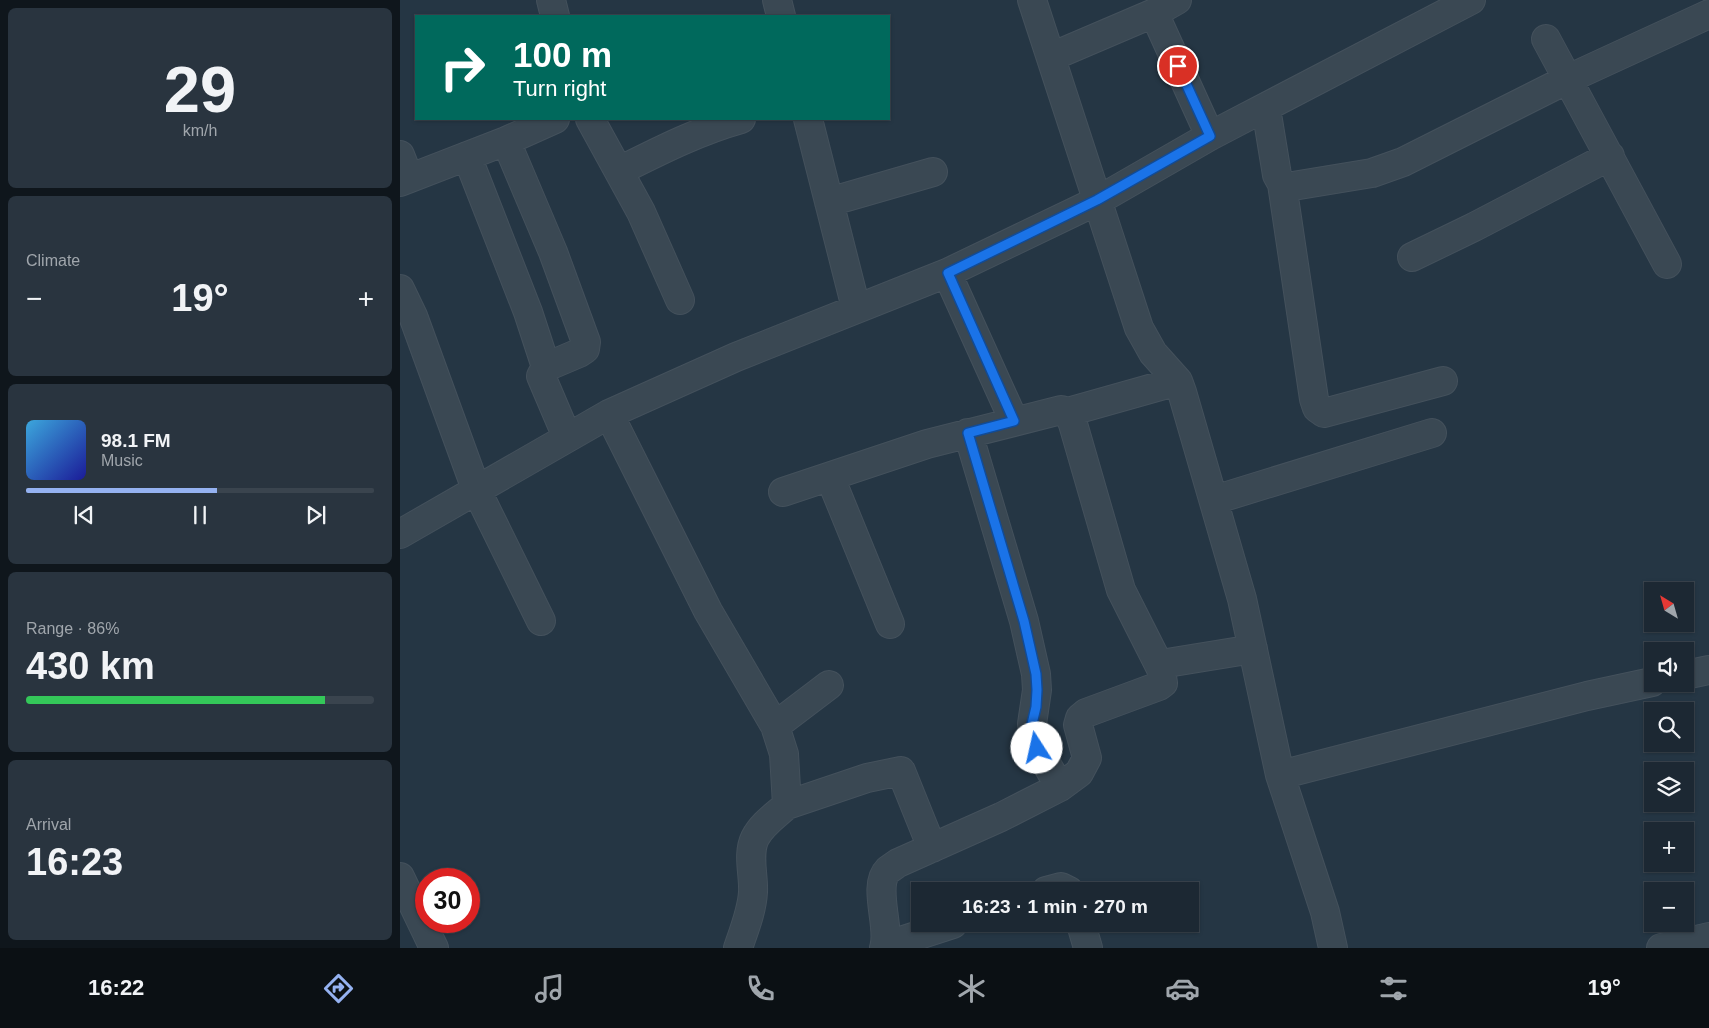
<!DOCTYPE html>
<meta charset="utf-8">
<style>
body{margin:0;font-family:Arial,sans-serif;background:#29343f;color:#f1f3f6;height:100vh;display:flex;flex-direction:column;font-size:19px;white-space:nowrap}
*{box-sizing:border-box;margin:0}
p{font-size:16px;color:#a0a6ac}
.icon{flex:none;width:28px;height:28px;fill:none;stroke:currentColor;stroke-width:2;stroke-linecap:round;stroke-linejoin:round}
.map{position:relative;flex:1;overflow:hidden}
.drawer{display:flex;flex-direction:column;gap:8px;padding:8px;background:#0f161c;width:400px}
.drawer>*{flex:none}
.hud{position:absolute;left:15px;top:15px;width:475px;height:105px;border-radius:0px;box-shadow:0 1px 4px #0004,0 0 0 1px #3a444e;background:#00695c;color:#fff;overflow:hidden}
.needle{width:32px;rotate:323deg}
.buttons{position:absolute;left:1244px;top:582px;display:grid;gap:10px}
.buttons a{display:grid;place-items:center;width:50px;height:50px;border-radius:0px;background:#1c2833;box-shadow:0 1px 4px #0004,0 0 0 1px #3a444e;font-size:25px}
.speed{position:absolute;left:15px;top:868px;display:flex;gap:10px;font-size:25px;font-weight:700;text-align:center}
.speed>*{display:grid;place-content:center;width:65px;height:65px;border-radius:50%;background:#1c2833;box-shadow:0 1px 4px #0004,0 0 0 1px #3a444e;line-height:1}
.speed .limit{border:8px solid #d22;background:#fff;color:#111}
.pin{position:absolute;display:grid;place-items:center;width:42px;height:42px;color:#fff;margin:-21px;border:2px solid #fff;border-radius:50%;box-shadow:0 1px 5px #0007}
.me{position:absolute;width:55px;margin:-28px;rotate:350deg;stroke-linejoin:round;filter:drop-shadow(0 0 4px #0008)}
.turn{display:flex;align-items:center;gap:18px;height:105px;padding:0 15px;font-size:22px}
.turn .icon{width:65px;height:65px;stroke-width:2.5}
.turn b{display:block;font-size:35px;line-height:42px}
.big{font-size:38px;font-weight:700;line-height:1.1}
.drawer .tile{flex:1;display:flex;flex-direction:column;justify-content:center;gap:8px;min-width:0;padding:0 18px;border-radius:8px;background:#29343f}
.drawer .dial{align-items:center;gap:0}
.dial b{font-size:65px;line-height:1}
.song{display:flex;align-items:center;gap:15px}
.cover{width:60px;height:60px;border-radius:8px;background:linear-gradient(135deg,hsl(200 70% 55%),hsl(240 70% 35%))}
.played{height:5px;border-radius:2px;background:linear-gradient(90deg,#95b2f1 55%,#3a444e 55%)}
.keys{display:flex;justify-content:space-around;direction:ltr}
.heat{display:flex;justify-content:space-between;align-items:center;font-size:28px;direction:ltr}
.charge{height:8px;border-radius:4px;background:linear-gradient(90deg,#34c759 86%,#3a444e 0)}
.trip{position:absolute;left:511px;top:882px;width:288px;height:50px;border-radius:0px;background:#1c2833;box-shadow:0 1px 4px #0004,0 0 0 1px #3a444e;font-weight:700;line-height:50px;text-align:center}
.tab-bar{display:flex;height:80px;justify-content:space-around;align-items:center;background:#0b1014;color:#a0a6ac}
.tab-bar .icon{width:35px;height:35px}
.tab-bar .current{color:#95b2f1}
.tab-bar b{font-size:22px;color:#f1f3f6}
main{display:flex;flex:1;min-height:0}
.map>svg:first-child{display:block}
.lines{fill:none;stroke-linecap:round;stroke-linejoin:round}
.minor-casing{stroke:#44515c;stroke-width:30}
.minor{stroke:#3a4853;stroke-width:28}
.route-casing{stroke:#114b97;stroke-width:12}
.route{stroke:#1a73e8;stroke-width:9}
</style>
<main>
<section class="drawer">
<div class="tile dial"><b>29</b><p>km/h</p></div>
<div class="tile"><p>Climate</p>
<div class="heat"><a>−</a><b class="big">19°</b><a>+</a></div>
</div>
<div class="tile">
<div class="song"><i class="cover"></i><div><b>98.1 FM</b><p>Music</p></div></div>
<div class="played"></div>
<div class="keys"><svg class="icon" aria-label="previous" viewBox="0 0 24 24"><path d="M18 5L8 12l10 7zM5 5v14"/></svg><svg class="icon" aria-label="pause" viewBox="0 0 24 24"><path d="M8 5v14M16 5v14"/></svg><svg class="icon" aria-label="next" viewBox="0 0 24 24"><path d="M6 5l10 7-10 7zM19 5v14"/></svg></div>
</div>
<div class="tile"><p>Range · 86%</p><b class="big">430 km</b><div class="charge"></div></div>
<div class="tile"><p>Arrival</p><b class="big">16:23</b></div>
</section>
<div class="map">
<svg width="1309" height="948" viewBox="0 0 1309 948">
<rect width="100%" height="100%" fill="#253644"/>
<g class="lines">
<g class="minor-casing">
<path id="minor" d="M151 0 155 16
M377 0 381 16
M632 0 739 328 753 353 778 381 782 392 842 599 880 775 925 912 933 948
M754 13 810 136
M1146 39 1267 264
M651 57 754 13 777 0
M866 108 877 175 882 184 893 186 972 173 1003 162 1168 79 1309 14
M190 119 241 212 280 300
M408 119 456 308
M106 141 153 252 186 342 185 349 179 353 146 367 141 376 167 437
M0 155 9 178
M67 156 128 312 146 367
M219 171C259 151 298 131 341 119
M0 182 106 141 155 119
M882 184 914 399 917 408 924 413 1043 381
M429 202 533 172
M1012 257 1074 227 1210 156
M547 273 614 421
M0 289 13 316 76 489 141 621
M668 412 778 381
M209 414 308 611 375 726 429 685
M568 433 624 621 636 674 637 690 632 724 633 735 637 748 660 787
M430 477 490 624
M383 492 527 444 661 410 668 412 673 424 721 590 761 669 763 683 759 686 686 713 680 718 678 725 687 758 679 773 660 787 601 817 498 863C495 865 491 868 488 870 472 886 491 927 484 948
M814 500 1032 433
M0 534 209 414 336 357 547 273 697 201 810 136 1071 0
M761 669 763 665 767 663 853 649
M1285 675 1309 670
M375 726 384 754 387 805 467 778 501 771 532 848
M880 775 1187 696 1252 682
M0 877 34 948
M646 891 661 887 669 891
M681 924 688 948
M485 946 553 924
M338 948C344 930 352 911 353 892 354 875 347 854 355 838 362 824 376 815 387 805
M1261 948 1309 937"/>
</g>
<use href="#minor" class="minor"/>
</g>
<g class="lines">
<g class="route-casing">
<path id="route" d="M637 748 633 734 632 724 636 707 637 690 636 674 624 621 568 433 614 421 548 273 697 200 810 136 778 66"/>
</g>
<use href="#route" class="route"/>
</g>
</svg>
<div class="buttons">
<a><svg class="needle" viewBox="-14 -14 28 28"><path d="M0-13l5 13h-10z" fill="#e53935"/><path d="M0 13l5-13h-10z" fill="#a0a6ac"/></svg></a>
<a><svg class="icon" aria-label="sound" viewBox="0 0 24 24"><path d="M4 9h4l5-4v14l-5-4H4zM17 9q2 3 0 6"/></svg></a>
<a><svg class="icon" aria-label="search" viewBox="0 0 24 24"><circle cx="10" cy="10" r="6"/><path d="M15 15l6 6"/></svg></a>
<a><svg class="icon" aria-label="layers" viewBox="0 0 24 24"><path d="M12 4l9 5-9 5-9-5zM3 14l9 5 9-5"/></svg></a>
<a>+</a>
<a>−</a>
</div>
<div class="speed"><div class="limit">30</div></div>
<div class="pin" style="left:778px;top:66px;background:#d93025"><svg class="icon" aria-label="arrive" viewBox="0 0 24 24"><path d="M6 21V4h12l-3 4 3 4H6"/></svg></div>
<svg class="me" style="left:637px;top:748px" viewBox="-20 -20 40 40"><circle r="19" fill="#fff"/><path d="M0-13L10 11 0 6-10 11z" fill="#1a73e8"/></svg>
<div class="trip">16:23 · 1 min · 270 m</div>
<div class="hud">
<div class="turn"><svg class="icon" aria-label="right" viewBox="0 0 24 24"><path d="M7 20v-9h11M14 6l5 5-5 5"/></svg><div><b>100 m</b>Turn right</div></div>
</div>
</div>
</main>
<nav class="tab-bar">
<b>16:22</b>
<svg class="icon current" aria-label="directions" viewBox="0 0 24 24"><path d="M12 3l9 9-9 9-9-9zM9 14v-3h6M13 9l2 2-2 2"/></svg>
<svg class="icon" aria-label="music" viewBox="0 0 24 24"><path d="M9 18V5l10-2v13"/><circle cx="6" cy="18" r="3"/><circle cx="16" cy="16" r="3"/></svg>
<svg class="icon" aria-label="phone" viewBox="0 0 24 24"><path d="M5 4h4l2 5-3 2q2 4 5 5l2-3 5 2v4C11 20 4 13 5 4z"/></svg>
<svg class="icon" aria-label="climate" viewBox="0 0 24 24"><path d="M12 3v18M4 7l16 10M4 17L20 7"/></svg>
<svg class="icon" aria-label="car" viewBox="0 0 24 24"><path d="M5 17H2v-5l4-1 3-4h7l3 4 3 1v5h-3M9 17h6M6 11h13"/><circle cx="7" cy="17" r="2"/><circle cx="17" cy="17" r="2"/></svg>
<svg class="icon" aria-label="filters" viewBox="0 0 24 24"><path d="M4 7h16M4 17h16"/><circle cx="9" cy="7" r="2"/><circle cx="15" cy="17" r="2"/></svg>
<b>19°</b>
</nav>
